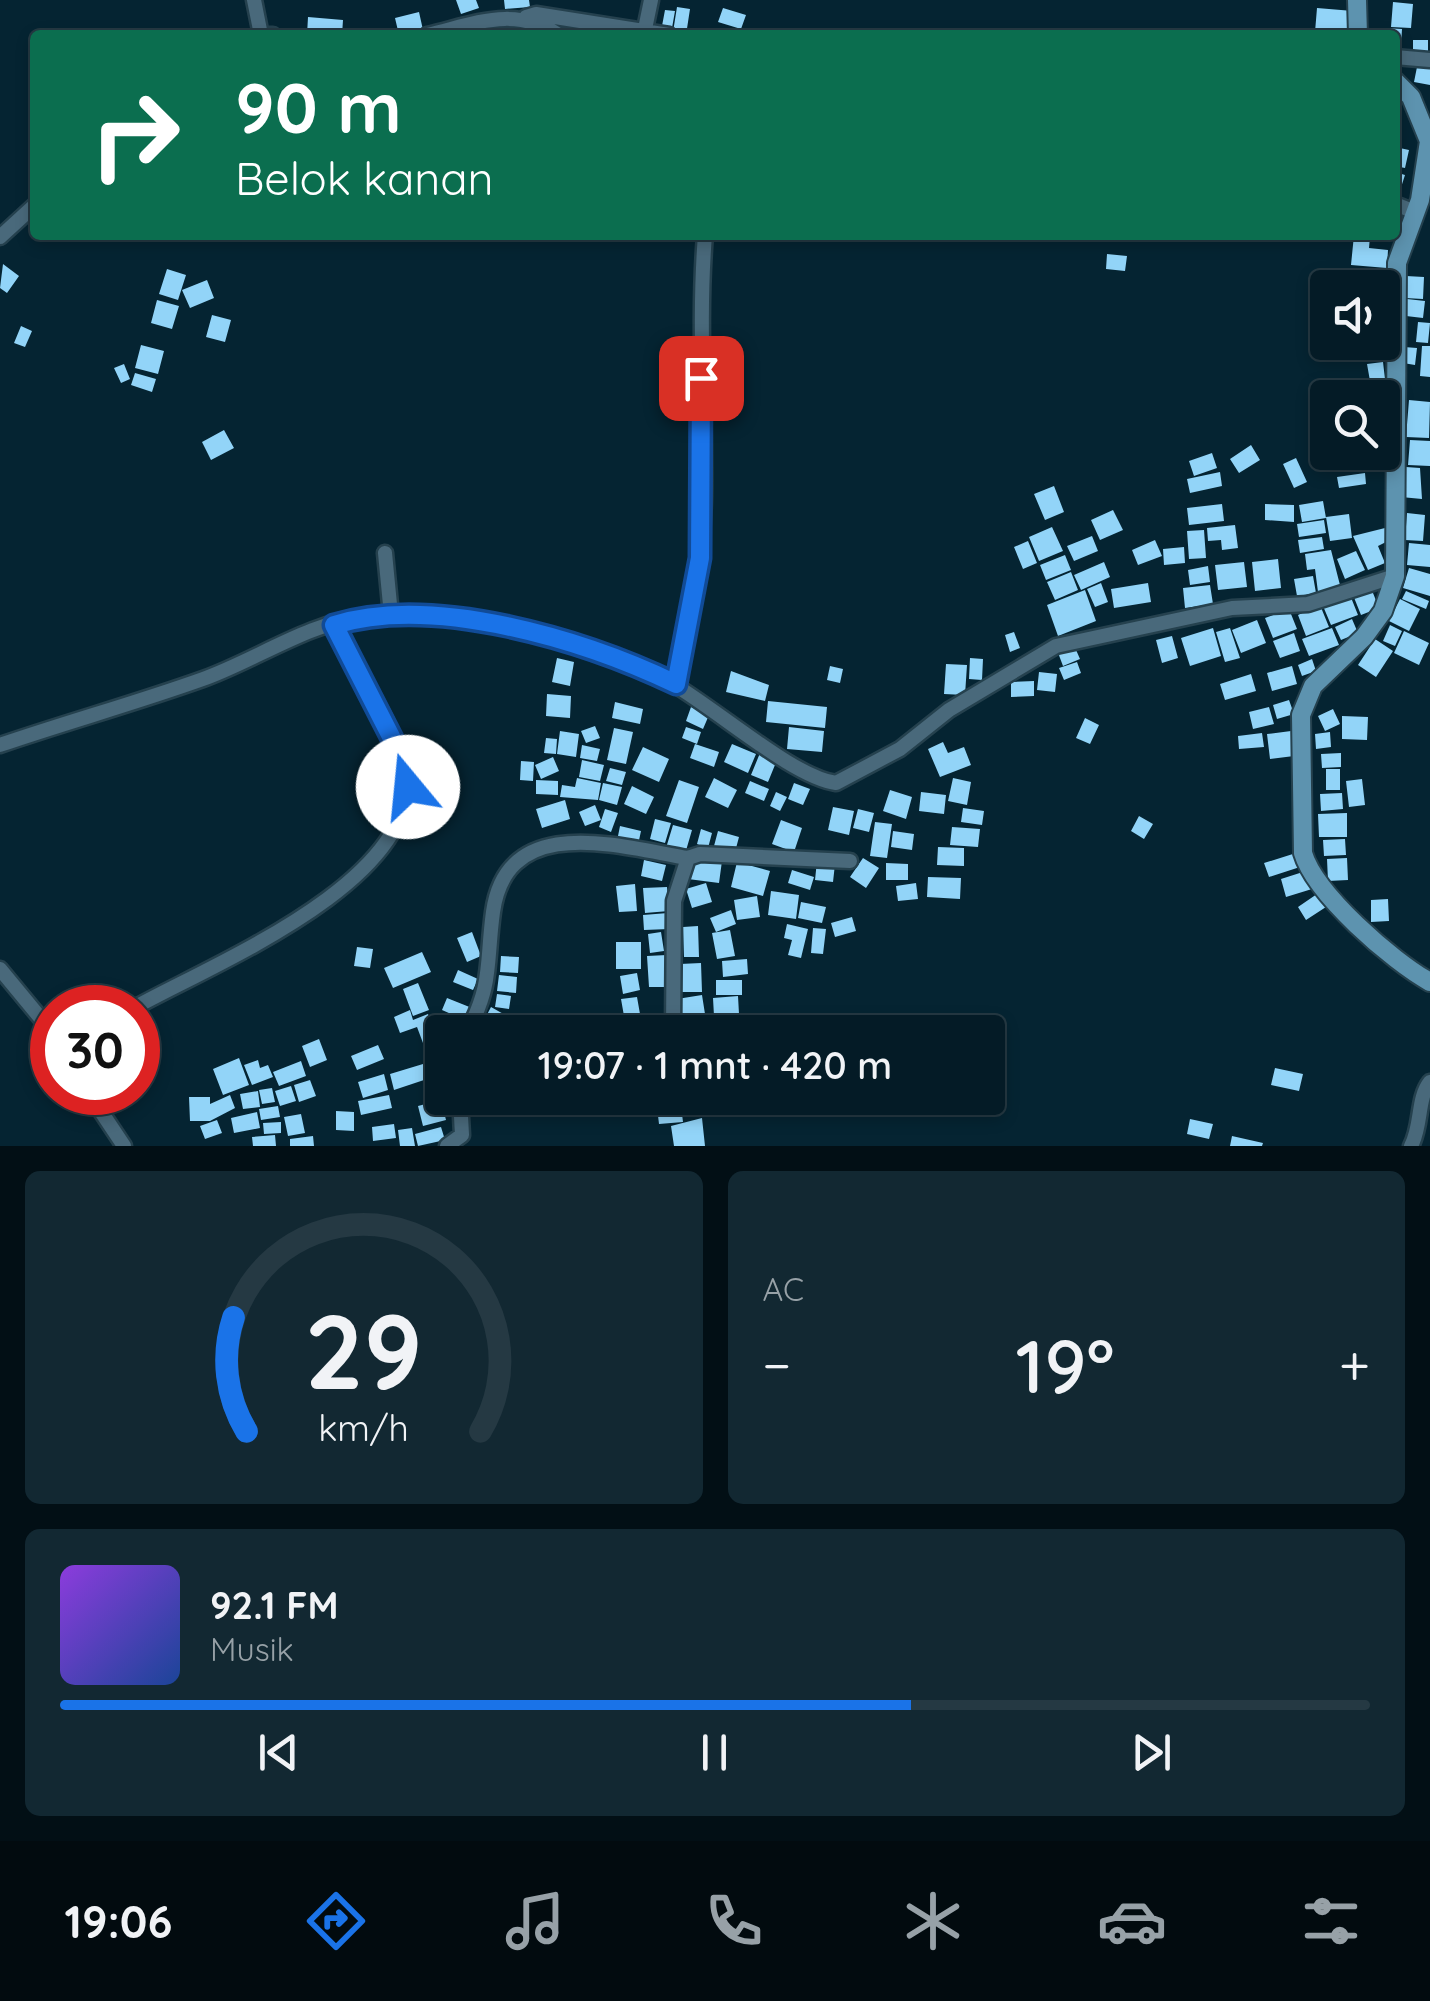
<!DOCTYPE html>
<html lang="id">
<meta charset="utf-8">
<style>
body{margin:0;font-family:Quicksand,sans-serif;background:#122832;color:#f1f3f6;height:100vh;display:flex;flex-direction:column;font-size:38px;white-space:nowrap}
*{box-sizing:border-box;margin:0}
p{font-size:32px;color:#97a1a7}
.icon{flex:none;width:55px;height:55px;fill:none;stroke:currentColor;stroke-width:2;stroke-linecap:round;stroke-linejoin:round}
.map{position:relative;height:1146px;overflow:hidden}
.drawer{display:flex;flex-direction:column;gap:25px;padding:25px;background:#020f15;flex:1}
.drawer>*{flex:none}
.guide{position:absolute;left:30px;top:30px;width:1370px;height:210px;border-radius:10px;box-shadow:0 5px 15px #0003,0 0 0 2px #253943;background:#0b6e4f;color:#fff;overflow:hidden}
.fabs{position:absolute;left:1310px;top:270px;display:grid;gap:20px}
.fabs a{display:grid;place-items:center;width:90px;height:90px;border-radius:10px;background:#041b26;box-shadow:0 5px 15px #0003,0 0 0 2px #253943;font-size:50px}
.speed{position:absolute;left:30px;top:985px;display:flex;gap:20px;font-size:50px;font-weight:700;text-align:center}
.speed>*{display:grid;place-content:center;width:130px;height:130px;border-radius:50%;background:#041b26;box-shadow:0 5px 15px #0003,0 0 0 2px #253943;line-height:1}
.speed .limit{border:15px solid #d22;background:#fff;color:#111}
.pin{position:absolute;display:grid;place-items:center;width:85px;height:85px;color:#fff;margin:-42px;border-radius:20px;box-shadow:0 5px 15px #0006}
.me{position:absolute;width:110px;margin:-55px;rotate:343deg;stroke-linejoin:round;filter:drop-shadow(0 0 8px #0008)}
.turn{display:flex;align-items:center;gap:35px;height:210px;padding:0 40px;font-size:45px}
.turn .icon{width:130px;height:130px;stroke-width:2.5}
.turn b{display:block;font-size:70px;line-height:85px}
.big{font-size:75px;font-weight:600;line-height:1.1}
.drawer .widget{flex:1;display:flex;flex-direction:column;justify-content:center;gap:15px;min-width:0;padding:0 35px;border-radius:15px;background:#122832}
.drawer .dial{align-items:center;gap:0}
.dial svg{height:260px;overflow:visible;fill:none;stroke:#253943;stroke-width:7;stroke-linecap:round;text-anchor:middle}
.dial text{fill:#f1f3f6;stroke:none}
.song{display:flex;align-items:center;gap:30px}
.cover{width:120px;height:120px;border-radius:15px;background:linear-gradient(135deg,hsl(270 70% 55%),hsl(220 70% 35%))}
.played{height:10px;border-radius:5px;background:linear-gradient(90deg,#1a73e8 65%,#253943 65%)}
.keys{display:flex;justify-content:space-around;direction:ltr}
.heat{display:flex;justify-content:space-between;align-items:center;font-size:55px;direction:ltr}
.drawer .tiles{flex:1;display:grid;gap:25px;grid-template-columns:1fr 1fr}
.widget:last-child{grid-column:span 2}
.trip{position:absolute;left:425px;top:1015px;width:580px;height:100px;border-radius:10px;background:#041b26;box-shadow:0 5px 15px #0003,0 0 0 2px #253943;font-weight:600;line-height:100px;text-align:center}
.dock{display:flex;height:160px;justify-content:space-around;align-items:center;background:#020b0f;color:#97a1a7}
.dock .icon{width:70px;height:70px}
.dock .selected{color:#1a73e8}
.dock b{font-size:45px;color:#f1f3f6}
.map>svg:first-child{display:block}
.building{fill:#92d4f8}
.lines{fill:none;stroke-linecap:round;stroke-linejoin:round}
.street-casing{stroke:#25414e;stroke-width:19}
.secondary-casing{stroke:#25414e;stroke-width:22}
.street{stroke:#49697b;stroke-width:14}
.secondary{stroke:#5d93af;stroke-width:18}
.route-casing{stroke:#114b97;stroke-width:25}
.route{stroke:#1a73e8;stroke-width:18}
</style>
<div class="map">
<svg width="1430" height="1146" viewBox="0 0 1430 1146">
<rect width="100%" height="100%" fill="#052432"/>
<path class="building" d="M456 0H476L479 8 461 14Z
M504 0H529L530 7 505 9Z
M1393 2 1413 4 1411 28 1391 27Z
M677 7 690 9 686 35 673 32Z
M723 8 746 15 741 29 718 22Z
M1317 8 1353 11 1350 35 1315 32Z
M665 10 675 11 672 28 662 26Z
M419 12 423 30 399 35 395 18Z
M308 17 343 20 342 35H307Z
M1384 28 1402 29 1401 46H1395V35H1383Z
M1413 40H1428V57L1413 56Z
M1418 62 1430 64V85L1414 82Z
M1395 147 1409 150 1405 168 1395 166Z
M1395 172 1405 175 1396 203H1395Z
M1354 235 1370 236 1369 248 1388 250 1387 268 1351 265Z
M1107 254 1127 256 1125 271 1106 269Z
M3 264 19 276 7 293 0 288Z
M167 269 186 275 178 300 159 294Z
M1356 271 1384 274 1383 288H1355Z
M1406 276 1424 277 1423 299 1405 298Z
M207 280 214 298 190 308 182 290Z
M1407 299 1425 301 1423 318 1406 316Z
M157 300 179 306 172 329 151 323Z
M1321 314 1328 316V341L1316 339Z
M212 315 231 320 225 342 206 337Z
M1418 322 1430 323 1428 343 1416 342Z
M21 326 32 331 25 347 14 343Z
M1382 334 1388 335 1386 360 1363 357 1364 342H1382Z
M1342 342H1359L1358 359 1341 358Z
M141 345 164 351 158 374 135 368Z
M1422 346H1430V377L1420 376Z
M1404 347 1417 348 1415 365 1403 363Z
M1383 362 1385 379 1370 381 1367 364Z
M124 364 130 379 121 383 114 368Z
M135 373 156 379 152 392 131 385Z
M1409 400 1430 402 1429 438 1406 437Z
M224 430 234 448 211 460 202 442Z
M1410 440 1430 441V466L1408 465Z
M1251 445 1260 460 1239 473 1230 459Z
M1372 452 1374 465 1346 469 1344 455Z
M1212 453 1217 468 1194 476 1189 461Z
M1296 458 1307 482 1294 488 1283 464Z
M1406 467 1420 468 1422 499 1401 497Z
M1220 472 1222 486 1190 493 1187 479Z
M1365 473 1366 484 1339 488 1337 477Z
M1054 486 1064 512 1045 520 1034 494Z
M1323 501 1326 518 1302 522 1299 505Z
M1222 504 1224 521 1189 525 1187 508Z
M1265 504 1294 505V522L1265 520Z
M1113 510 1123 530 1100 540 1091 520Z
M1407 513 1425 515 1423 541 1405 540Z
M1349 514 1352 538 1330 541 1326 517Z
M1324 520 1326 533 1299 537 1297 524Z
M1235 525 1238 548 1222 550 1221 540 1208 541 1207 528Z
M1052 527 1063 551 1039 561 1029 537Z
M1385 528 1390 540 1378 546 1385 563 1368 570 1353 536Z
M1204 530 1206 558 1189 559 1187 531Z
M1092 536 1098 551 1074 561 1067 546Z
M1322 537 1324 549 1300 553 1298 540Z
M1155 540 1162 556 1138 565 1132 550Z
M1028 541 1037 563 1023 569 1014 547Z
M1409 543 1430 545V567L1407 565Z
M1184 547 1185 563 1164 565 1163 549Z
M1331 550 1341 589 1318 592 1315 569 1307 570 1305 554Z
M1356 551 1365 570 1345 579 1337 559Z
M1065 555 1071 570 1046 580 1040 565Z
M1278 559 1281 588 1255 591 1252 562Z
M1104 562 1110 577 1081 590 1074 575Z
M1244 562 1247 587 1218 590 1215 565Z
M1208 566 1210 582 1190 585 1188 570Z
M1409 568 1430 574V596L1403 588Z
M1071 572 1078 590 1055 600 1047 582Z
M1313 576 1316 593 1297 596 1294 579Z
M1101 583 1108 602 1095 607 1087 589Z
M1148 583 1151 602 1114 608 1111 589Z
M1210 585 1213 604 1185 608 1183 588Z
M1371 588 1379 608 1361 615 1353 595Z
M1085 590 1096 621 1058 636 1047 605Z
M1406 591 1429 601 1426 609 1402 599Z
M1350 595 1358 615 1331 625 1323 606Z
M1400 599 1420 609 1409 631 1389 621Z
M1320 605 1329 627 1306 636 1298 615Z
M1289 609 1297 629 1273 638 1265 618Z
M1352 619 1358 633 1341 640 1335 627Z
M1257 620 1266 643 1241 653 1232 630Z
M1390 625 1402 631 1395 646 1383 641Z
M1213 628 1221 656 1190 666 1181 638Z
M1230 628 1240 658 1225 662 1216 632Z
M1332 628 1339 645 1309 656 1302 639Z
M1404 631 1429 643 1419 665 1394 653Z
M1014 632 1020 648 1010 652 1005 635Z
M1294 633 1300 651 1280 658 1273 641Z
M1172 636 1178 658 1162 663 1156 640Z
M1375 639 1393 651 1376 677 1358 665Z
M1073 643 1080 659 1063 666 1057 650Z
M557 658 574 662 570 686 552 682Z
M970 658 983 659 982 680 969 679Z
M1312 659 1316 671 1302 676 1298 665Z
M1077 662 1081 673 1064 680 1059 668Z
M946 664 967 665 965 695 944 694Z
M830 666 843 669 840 683 827 680Z
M1292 666 1297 684 1272 691 1267 673Z
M731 671 769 685 765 701 726 692Z
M1039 672 1057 674 1055 692 1037 690Z
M1251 674 1256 691 1225 700 1220 684Z
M1034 681V696L1011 697V682Z
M547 694 571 696 570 718 546 716Z
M1289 700 1294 714 1277 719 1273 705Z
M768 701 827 707 825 728 766 722Z
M615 702 643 709 640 724 612 718Z
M691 707 709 715 703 729 686 721Z
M1269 707 1274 724 1253 729 1249 712Z
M1333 709 1340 724 1325 731 1318 716Z
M1342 716 1368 717 1367 740 1342 739Z
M1085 718 1099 725 1090 744 1076 738Z
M595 726 600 738 586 743 581 731Z
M686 727 701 732 697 744 682 738Z
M789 727 824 731 822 752 787 749Z
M614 728 633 732 626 764 607 760Z
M560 731 579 734 576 757 557 754Z
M1291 731 1294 756 1270 759 1267 734Z
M1330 732 1331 747 1316 749 1315 734Z
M1262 733 1264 747 1239 749 1238 736Z
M546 738 557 739 556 754 544 753Z
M943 742 948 753 964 747 971 765 940 777 928 749Z
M695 744 719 752 714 767 690 758Z
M732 744 756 754 748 773 724 762Z
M582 745 600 749 597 761 580 758Z
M643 747 669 759 659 782 632 770Z
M760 753 777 760 768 782 751 775Z
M1341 753V767L1322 768 1321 754Z
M553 757 559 771 541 779 535 765Z
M582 760 604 765 600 781 579 777Z
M521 761 534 762 533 781 520 780Z
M610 768 626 772 622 785 606 781Z
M1326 769H1340V790H1326Z
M577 778 601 783 598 800 560 797 562 785 575 787Z
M714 778 737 790 728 808 705 797Z
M953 778 971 782 967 805 948 801Z
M1362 779 1365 805 1349 807 1346 781Z
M536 780 558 781V795L536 794Z
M679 780 699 787 687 823 666 816Z
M750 781 769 789 764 801 745 793Z
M603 783 622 787 617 805 599 800Z
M794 783 810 789 803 805 788 799Z
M632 786 654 797 646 814 624 804Z
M890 790 912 797 906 819 883 811Z
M776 792 787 797 780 811 770 806Z
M921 792 946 795 944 814 919 811Z
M1342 793 1343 809 1321 811 1320 794Z
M565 800 570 819 542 828 536 809Z
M595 805 601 820 585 826 579 812Z
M833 807 854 811 849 835 828 830Z
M963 808 984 811 982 825 961 822Z
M605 809 618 813 611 832 599 827Z
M858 809 874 813 869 832 853 828Z
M1347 813V837H1319L1318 814Z
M1139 816 1153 824 1144 839 1131 831Z
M655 819 671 823 665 843 650 839Z
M781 820 802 828 794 852 772 844Z
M875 822 892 824 887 858 870 856Z
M673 825 692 830 685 854 666 848Z
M620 826 641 831 638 845 617 841Z
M952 827 980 829 978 847 950 845Z
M701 829 712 833 708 848 697 844Z
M718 831 739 837 735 852 714 846Z
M893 831 914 834 912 850 891 847Z
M1345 839 1346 855 1324 856 1323 840Z
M938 847 964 848V866L937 865Z
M1296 853 1300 867 1269 877 1264 863Z
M691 857 722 861 719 883 688 879Z
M863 858 879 868 866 888 850 877Z
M1347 858 1348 880 1328 881 1327 859Z
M644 860 666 865 662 881 641 876Z
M817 861 835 864 833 882 815 880Z
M737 862 770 871 763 896 731 887Z
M886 863 908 864V880H886Z
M792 870 814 877 810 890 788 883Z
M1306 871 1312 889 1286 897 1281 879Z
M928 877 961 878 960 899 927 897Z
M706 883 712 902 692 908 686 889Z
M916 883 918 899 898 901 896 886Z
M635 884 637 911 619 912 616 886Z
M667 887 669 911 645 913 643 888Z
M771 891 799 895 796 919 768 915Z
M1317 894 1326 907 1306 920 1298 907Z
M757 896 760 917 737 920 734 900Z
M1388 899 1389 921 1371 922V900Z
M801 902 826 907 822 923 798 918Z
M731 910 736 924 716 932 710 918Z
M668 913 669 929 644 930 643 915Z
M852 917 856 931 835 937 831 923Z
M787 924 808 929 801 958 788 955 792 940 784 938Z
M698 926 699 957H684L683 927Z
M813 928 826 929 823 954 811 953Z
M730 930 735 956 717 959 712 933Z
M472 932 481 956 467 962 457 938Z
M661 932 664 951 650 953 648 934Z
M616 942H641V969H616Z
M357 947 373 949 370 968 354 966Z
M422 952 431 972 393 988 384 968Z
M667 955 669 987H649L647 956Z
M501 956 519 957 518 973 500 972Z
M747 959 748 974 723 977 722 961Z
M701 963 702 992H681L680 964Z
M458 970 478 979 473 990 453 982Z
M637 973 640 990 623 994 620 976Z
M499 975 517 977 516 993 497 991Z
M716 980H742V995H716Z
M418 983 429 1010 413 1016 403 989Z
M497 994 511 996 509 1009 495 1007Z
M702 995 705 1014 681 1018 677 999Z
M738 996 739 1014 714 1016 713 998Z
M637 997 640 1014 624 1016 621 999Z
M447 998 472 1008 467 1021 442 1010Z
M491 1007 507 1016 498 1032H483L479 1030Z
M410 1010 413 1020 428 1014 437 1038 423 1043 417 1027 400 1033 394 1017Z
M447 1015 463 1022 458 1032 442 1027Z
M661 1016 668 1032H648L645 1023Z
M697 1021 700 1032H679L677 1027Z
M319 1039 327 1060 310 1067 302 1046Z
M378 1045 384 1059 357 1070 351 1056Z
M239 1058 249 1085 223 1095 213 1069Z
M258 1060 260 1068 268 1065 273 1077 252 1085 244 1065Z
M301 1061 306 1076 279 1086 273 1072Z
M423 1064 427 1079 394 1090 390 1074Z
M1275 1068 1303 1074 1299 1091 1271 1085Z
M384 1074 388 1090 363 1098 358 1082Z
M310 1080 316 1096 299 1102 294 1085Z
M291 1086 296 1101 280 1106 275 1091Z
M272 1088 275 1102 262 1104 259 1090Z
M258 1091 260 1107 243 1109 240 1094Z
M230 1095 235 1108 210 1121H190L189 1097H210V1104Z
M389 1095 392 1108 361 1115 358 1101Z
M673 1098H680L683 1122 659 1124 656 1099Z
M683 1098H698L699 1113 685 1115Z
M441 1100 446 1120 423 1126 418 1106Z
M278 1106 280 1117 261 1120 259 1109Z
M336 1111 354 1112V1131L336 1130Z
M257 1112 260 1128 234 1133 231 1118Z
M301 1114 305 1133 288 1136 284 1117Z
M702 1118 705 1146H674L671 1126Z
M1190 1119 1213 1124 1209 1139 1187 1134Z
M217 1120 222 1133 205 1139 200 1126Z
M281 1122V1133L264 1134 263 1123Z
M394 1124 396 1138 373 1141 372 1127Z
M441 1127 445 1140 418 1146 415 1134Z
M412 1128 415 1146H400L398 1130Z
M275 1135 276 1146H253L252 1137Z
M313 1136 314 1146H290V1139Z
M1232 1136 1263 1143 1262 1146H1230Z"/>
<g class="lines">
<g class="street-casing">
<path id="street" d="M254 0 261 35H273
M526 17 536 14 669 35
M645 29 651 0
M427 35C475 24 514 5 559 35
M1395 57 1430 60
M1395 204 1415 212
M0 237 35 205
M385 553 391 615
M675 683C690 621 703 559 704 495 705 408 698 322 705 235
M0 745C67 722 136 703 203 679 256 660 308 623 366 616 449 605 563 636 641 667 698 690 786 776 836 783L900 749 949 710 1056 646 1232 608 1308 604 1395 576
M688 858 700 854 850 861
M0 969 52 1032
M134 1008C211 965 406 887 407 784 408 749 352 660 334 625
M467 1032C493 984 486 963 493 912 507 811 621 847 688 858L674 901 673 1032
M88 1092 124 1146
M447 1146 462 1135 460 1098
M1411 1146C1422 1126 1417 1098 1430 1082"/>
</g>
<g class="secondary-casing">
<path id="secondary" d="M1357 0 1358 35
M1395 81 1411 97 1429 141 1420 200 1397 263 1395 576 1383 611 1364 637 1313 686 1301 715 1303 853C1315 894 1392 961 1430 982"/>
</g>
<use href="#street" class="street"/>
<use href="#secondary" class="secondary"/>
</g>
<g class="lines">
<g class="route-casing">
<path id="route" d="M408 787 403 760 334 625C434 594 584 640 676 684L700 558 701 378"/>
</g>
<use href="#route" class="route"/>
</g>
</svg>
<div class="fabs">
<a><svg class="icon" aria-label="sound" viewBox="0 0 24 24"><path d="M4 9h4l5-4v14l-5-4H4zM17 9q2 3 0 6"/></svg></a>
<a><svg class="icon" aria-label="search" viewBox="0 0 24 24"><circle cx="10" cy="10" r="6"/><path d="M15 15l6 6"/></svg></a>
</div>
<div class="speed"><div class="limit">30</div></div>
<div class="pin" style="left:701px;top:378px;background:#d93025"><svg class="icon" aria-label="arrive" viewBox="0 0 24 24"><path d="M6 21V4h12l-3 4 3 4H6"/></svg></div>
<svg class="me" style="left:408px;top:787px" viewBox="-20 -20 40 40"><circle r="19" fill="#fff"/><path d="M0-13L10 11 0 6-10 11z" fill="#1a73e8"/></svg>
<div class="trip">19:07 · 1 mnt · 420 m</div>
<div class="guide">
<div class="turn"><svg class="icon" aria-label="right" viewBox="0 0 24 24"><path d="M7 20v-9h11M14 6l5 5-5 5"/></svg><div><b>90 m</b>Belok kanan</div></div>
</div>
</div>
<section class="drawer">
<div class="tiles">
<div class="widget dial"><svg viewBox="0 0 100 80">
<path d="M14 69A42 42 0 1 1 86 69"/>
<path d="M14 69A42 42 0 0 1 10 34" stroke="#1a73e8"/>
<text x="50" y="56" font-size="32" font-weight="700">29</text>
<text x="50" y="72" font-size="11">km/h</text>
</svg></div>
<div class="widget"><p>AC</p>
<div class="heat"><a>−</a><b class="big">19°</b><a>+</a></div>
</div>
<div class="widget">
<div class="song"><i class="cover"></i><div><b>92.1 FM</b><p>Musik</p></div></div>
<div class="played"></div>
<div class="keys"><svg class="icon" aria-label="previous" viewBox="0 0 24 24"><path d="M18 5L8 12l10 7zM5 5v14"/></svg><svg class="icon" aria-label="pause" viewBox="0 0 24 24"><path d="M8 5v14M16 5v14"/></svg><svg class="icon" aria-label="next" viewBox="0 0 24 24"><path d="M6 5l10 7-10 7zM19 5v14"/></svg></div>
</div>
</div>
</section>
<nav class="dock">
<b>19:06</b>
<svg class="icon selected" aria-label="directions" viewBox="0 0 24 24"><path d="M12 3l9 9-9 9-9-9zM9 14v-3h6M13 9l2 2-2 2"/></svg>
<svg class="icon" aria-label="music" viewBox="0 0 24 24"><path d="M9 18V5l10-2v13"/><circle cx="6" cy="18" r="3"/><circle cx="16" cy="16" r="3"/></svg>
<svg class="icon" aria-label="phone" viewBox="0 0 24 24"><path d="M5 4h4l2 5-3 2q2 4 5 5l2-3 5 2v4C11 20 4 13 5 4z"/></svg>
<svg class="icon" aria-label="climate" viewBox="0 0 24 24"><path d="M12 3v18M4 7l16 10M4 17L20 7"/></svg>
<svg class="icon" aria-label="car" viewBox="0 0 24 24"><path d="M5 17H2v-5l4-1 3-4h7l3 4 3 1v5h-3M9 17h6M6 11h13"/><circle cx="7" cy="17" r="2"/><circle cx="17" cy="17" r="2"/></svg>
<svg class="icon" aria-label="filters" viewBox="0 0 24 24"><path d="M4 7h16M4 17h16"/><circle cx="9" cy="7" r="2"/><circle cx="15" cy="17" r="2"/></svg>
</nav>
